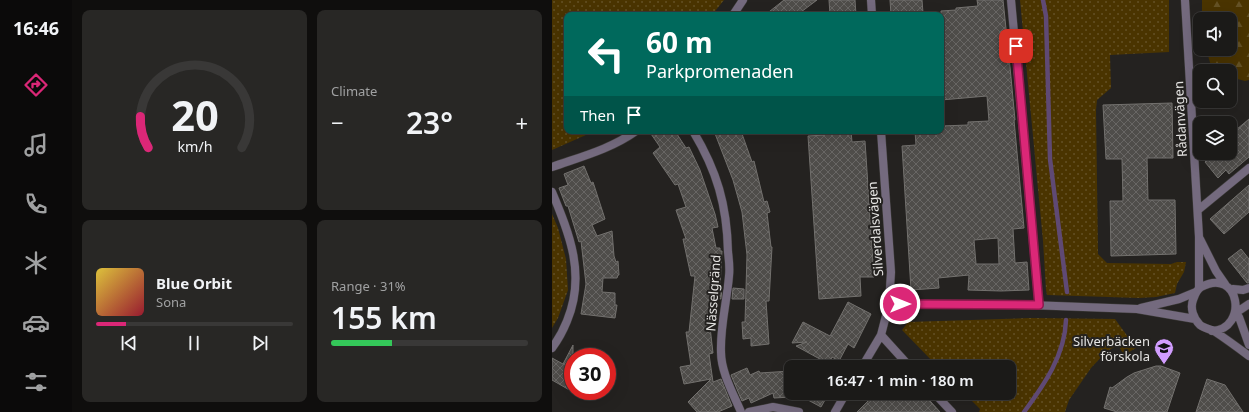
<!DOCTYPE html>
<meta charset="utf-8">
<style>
body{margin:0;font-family:"Noto Sans",sans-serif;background:#282725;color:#f1f3f6;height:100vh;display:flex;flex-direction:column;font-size:15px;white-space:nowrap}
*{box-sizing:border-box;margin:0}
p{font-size:13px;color:#a0a1a2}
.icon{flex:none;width:22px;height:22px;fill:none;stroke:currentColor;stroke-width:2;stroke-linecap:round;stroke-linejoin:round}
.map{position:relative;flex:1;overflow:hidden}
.side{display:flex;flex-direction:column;gap:10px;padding:10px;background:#0f0e0d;width:480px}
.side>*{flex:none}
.banner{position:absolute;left:12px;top:12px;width:380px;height:122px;border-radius:8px;box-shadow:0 4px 16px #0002,0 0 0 1px #393837;background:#00695c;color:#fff;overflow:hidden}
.buttons{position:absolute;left:641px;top:12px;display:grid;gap:8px}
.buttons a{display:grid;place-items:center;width:44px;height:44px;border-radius:8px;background:#1b1a18;box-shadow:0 4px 16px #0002,0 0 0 1px #393837;font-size:20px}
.speed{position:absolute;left:12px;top:348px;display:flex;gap:8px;font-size:20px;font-weight:700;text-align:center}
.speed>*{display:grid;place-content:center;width:52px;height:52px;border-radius:50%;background:#1b1a18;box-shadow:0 4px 16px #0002,0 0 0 1px #393837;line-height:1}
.speed .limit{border:6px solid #d22;background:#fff;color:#111}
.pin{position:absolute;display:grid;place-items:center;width:34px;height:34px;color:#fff;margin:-17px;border-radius:8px;box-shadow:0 2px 6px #0006}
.me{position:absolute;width:44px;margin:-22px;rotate:90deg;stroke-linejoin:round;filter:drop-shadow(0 0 3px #0008)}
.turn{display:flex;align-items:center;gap:14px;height:84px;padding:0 16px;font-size:18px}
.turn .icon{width:52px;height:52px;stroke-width:2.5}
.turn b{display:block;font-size:28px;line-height:34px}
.then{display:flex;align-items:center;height:38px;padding:0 16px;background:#0003;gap:8px;font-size:15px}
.big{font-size:30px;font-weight:600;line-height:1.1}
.side .tile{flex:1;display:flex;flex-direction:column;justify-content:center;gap:6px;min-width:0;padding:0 14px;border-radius:8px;background:#282725}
.side .dial{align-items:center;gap:0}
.dial svg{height:104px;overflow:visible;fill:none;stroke:#393837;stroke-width:7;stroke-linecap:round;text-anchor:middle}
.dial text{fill:#f1f3f6;stroke:none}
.song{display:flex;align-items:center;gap:12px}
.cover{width:48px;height:48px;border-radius:6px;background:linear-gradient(135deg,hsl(50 70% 55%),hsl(350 70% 35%))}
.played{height:4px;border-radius:2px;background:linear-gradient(90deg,#db2777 15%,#393837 15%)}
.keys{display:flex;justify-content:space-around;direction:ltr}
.heat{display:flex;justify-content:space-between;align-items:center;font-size:22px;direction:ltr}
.charge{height:6px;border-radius:3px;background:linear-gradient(90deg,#34c759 31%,#393837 0)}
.side .tiles{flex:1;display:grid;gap:10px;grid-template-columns:repeat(2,1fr)}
.trip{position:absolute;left:232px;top:360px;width:232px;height:40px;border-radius:8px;background:#1b1a18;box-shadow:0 4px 16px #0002,0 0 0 1px #393837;font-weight:600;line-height:40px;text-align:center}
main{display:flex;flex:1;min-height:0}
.tab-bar{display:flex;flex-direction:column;width:72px;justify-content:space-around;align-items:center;background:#0b0a0a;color:#a0a1a2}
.tab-bar .icon{width:28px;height:28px}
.tab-bar .on{color:#db2777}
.tab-bar b{font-size:18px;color:#f1f3f6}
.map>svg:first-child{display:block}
.forest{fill:url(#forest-firs)}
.park{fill:url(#park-dots)}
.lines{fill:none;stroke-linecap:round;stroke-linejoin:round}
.stream{stroke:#5f4974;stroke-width:4.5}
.building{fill:url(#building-cross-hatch);stroke:#73716e;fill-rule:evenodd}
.street-casing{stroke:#3f3d3b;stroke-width:9}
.street{stroke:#746a7e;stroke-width:8}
.route-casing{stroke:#8e194d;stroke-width:10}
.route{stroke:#db2777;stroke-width:7}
.labels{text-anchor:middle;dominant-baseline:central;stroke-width:4;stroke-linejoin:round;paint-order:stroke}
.street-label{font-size:13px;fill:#e5e4e2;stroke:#242220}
.poi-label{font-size:13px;fill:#e5e4e2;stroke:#242220;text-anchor:end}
</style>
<main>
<nav class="tab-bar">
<b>16:46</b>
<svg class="icon on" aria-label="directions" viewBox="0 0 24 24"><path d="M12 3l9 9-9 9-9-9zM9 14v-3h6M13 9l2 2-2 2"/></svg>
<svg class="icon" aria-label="music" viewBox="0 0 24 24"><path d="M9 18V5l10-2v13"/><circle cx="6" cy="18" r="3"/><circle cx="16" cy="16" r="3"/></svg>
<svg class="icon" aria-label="phone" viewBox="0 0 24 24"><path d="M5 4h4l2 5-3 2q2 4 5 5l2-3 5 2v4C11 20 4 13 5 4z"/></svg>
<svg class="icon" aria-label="climate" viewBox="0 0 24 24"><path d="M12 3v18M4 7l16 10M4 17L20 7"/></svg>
<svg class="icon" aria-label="car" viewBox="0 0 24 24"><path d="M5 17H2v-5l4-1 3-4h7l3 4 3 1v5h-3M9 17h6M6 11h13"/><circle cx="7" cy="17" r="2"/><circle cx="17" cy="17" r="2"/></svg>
<svg class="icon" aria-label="filters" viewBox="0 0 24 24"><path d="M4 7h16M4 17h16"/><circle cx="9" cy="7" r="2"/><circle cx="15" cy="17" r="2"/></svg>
</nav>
<section class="side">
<div class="tiles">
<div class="tile dial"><svg viewBox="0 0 100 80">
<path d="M14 69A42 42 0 1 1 86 69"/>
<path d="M14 69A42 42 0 0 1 8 45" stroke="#db2777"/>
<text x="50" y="56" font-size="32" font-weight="700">20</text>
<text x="50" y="72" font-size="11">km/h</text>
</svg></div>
<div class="tile"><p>Climate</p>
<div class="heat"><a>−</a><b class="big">23°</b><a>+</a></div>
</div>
<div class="tile">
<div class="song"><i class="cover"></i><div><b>Blue Orbit</b><p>Sona</p></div></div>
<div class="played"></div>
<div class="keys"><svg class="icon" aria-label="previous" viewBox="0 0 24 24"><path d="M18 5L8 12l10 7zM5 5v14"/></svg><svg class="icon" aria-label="pause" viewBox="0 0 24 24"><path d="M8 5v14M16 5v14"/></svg><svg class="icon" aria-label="next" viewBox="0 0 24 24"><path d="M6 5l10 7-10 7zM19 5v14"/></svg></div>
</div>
<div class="tile"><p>Range · 31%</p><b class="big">155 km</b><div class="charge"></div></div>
</div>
</section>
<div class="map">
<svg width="697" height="412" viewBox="0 0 697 412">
<defs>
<pattern id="forest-firs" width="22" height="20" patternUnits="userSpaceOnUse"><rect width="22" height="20" fill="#4a3400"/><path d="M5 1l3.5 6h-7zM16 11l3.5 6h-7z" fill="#645125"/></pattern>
<pattern id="park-dots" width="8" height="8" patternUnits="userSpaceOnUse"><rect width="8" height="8" fill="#4a3400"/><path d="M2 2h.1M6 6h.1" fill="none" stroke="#645125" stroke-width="1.8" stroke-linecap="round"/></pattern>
<pattern id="building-cross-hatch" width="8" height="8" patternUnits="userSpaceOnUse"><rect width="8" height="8" fill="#4f4d4a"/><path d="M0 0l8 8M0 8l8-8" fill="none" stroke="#686664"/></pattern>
</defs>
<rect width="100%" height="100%" fill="#242220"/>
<path class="forest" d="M650 0H697V80L693 81 678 77V71H663L660 69 654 49H678V19H650Z"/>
<path class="park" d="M0 0H172L160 15H15V131H43L0 150Z
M468 0H617V52L558 55 559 88 545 100 544 110 546 254 555 263 619 264 625 262H634L632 272 625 284 623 293 604 297 587 298 495 295 494 290 491 241Z
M0 214 6 228 14 259 16 290 6 318 0 328Z
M479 318 563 319 584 348 572 355 566 345 555 351 539 368 517 400 513 412H427L428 409 412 393H457V367H386L350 330 356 322Z"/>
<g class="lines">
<path class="stream" d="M491 0 494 16 498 159 515 292
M472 412C492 385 513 355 514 320"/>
</g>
<path class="building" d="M232 0H265L245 15H213Z
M277 0H303L304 15H278Z
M338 0H370L371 13 339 15Z
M425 0H451L458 67 463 120H462L472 228 461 229 463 263 475 262 477 290 449 291 416 290 417 275 386 278 387 288 359 290 350 146 364 145 363 131H389V126L416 125V122L437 121 435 96 389 100V11L404 10V8L426 6ZM446 238 447 264H424L422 240Z
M620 103 621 158H595L596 200H623L624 254 559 256 558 201H571L570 159H554L551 105Z
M697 119V157L677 174 674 170 666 178 653 162 663 153H678V135Z
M97 131H123L134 148 137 147 148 170 163 214 166 227 160 228 164 248H168V251H170L168 287 170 288 169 299 165 298 162 327H158L161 353 157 354 161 382 169 379 180 406 166 412H145L136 402 159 379 132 384 128 367 139 365 134 332H137L143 276H139L131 239H134L124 210 134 207 126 184 123 185 101 153 108 147Z
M162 131H189L200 162 202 161 212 202 215 201 218 212 215 213 219 247H220L217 301H214L217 344 199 346V338L191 339 190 322H193L195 255 190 212 181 180Z
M273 131H299L300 142 313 141 322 277H308L309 296 267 299 256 136 273 135Z
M32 166 39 183 41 182 53 219 40 225 45 236 60 231 62 256 64 262 66 261 67 275H66L65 278H51L50 292 63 293V305H65L63 318 29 314 34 284 29 241 27 242 16 206H14L7 188 16 185 12 174Z
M697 185V212L672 234 658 219Z
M689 249 697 259V283H695L676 259Z
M181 288 192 289V299H180Z
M296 302 319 314 302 348 296 344 287 361 280 357 277 364 244 346 255 342 240 343 251 322 278 336Z
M21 345V392L0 380V358L11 364Z
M604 366H609L628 373 615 412H565L552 408 558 387 560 388 575 377 582 373Z
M195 368 198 375 207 371 208 373 239 371V397L222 398 221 393 199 403 197 398 190 401 179 375Z
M655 379 673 385 691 412H644Z
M243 393H277L269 407Z
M324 393H371L388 412H305Z"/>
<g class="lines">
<g class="street-casing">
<path id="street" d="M319 0 320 15
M459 0 487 305
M633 0 647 237V288
M181 15 191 0
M141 131C165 171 175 205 176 252 177 260 178 268 177 276 175 301 168 326 169 352 169 372 181 393 189 412
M0 167C28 157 59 149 84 131
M0 192C18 235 34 275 15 321 11 331 6 340 0 348
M646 210 697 168
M648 239 664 271 673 284
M681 289 691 290 697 288
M337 304H448L585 309 643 319
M589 308 627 299 644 292
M688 310 697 304
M687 317 697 345
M660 331C697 329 688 266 649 287 644 290 643 295 641 300 638 308 641 318 648 325 652 328 657 329 662 331 674 339 685 347 697 356
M329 335 358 367
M310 367 329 335 337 304 339 272 329 131
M382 393 400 412
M197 412 221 407 247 412
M283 412 294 393"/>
</g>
<use href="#street" class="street"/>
</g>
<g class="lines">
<g class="route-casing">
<path id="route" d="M348 304 487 305 464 46"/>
</g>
<use href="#route" class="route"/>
</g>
<defs>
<g id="school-pin" transform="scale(1)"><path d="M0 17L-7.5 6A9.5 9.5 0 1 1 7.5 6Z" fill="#d19dfe" stroke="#242220"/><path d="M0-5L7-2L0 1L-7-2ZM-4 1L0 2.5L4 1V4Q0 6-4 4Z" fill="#111"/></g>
</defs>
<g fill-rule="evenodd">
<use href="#school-pin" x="612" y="348"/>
</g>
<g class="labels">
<g class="street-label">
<text transform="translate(628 119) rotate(-93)">Rådanvägen</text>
<text transform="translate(323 229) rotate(-94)">Silverdalsvägen</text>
<text transform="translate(161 293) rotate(-86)">Nässelgränd</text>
</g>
<g class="poi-label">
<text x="598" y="341">Silverbäcken<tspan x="598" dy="15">förskola</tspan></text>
</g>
</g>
</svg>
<div class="buttons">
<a><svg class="icon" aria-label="sound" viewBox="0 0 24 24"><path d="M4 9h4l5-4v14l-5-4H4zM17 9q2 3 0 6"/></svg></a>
<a><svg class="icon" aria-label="search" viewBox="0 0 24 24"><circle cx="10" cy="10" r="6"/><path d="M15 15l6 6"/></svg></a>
<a><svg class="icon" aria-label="layers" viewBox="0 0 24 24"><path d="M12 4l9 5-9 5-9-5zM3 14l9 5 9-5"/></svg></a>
</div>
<div class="speed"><div class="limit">30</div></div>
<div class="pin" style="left:464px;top:46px;background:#d93025"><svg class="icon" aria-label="arrive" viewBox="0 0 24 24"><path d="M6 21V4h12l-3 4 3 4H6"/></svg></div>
<svg class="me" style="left:348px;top:304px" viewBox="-20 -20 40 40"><circle r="17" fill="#db2777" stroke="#fff" stroke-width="3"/><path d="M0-11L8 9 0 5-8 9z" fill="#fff"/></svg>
<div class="trip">16:47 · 1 min · 180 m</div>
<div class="banner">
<div class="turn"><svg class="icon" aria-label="left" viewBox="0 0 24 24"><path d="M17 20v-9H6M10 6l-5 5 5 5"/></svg><div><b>60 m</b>Parkpromenaden</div></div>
<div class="then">Then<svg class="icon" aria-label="arrive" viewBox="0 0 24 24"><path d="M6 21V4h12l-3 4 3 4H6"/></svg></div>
</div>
</div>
</main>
